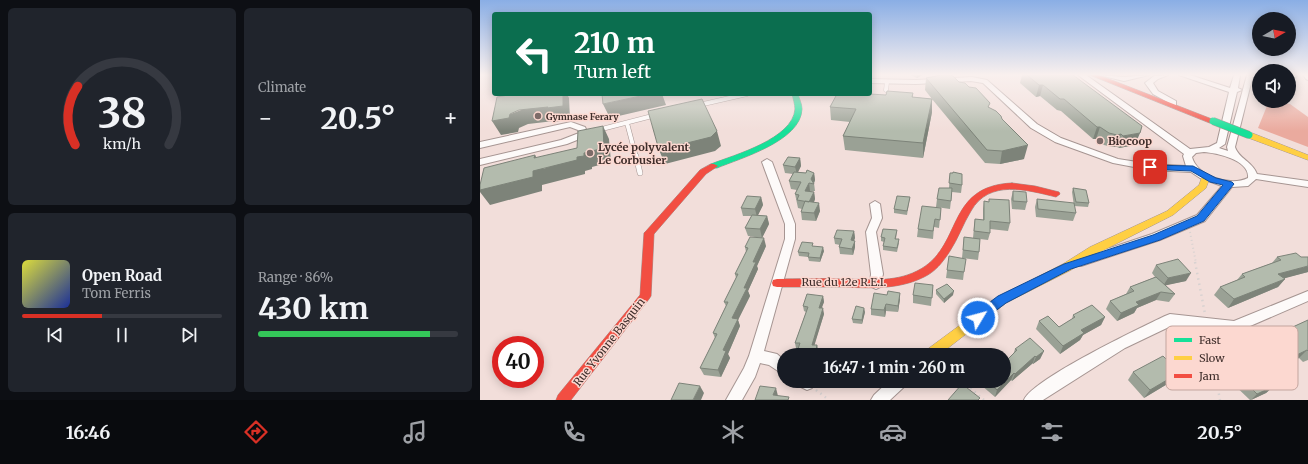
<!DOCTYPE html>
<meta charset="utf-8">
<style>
body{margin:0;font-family:Merriweather,serif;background:#20242c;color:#f1f3f6;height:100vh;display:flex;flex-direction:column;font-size:15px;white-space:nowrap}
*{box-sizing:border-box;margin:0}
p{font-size:13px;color:#9ea1a6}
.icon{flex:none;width:22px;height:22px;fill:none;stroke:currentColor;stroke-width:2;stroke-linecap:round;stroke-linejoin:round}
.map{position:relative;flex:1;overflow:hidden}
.panel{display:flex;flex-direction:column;gap:8px;padding:8px;background:#0d0f14;width:480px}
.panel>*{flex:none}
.guide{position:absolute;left:12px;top:12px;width:380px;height:84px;border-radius:4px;box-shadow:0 2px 10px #0003;background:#0b6e4f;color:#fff;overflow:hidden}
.needle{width:26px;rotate:80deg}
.fabs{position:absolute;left:772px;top:12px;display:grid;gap:8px}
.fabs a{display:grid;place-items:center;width:44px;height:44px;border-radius:50%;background:#171b24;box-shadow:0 2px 10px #0003;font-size:20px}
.speed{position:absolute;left:12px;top:336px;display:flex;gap:8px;font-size:20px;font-weight:700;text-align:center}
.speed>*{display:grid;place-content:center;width:52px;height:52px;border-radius:50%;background:#171b24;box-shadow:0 2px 10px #0003;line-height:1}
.speed .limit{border:6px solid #d22;background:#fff;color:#111}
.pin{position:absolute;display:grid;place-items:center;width:34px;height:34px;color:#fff;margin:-17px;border-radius:8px;box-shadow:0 2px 6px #0006}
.me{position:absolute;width:44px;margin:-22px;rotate:53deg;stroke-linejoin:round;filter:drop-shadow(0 0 3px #0008)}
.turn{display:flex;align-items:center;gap:14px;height:84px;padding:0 16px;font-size:18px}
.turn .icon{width:52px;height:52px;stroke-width:2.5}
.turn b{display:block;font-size:28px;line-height:34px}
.big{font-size:30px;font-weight:700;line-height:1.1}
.panel .tile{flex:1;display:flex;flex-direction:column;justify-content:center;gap:6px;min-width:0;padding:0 14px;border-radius:6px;background:#20242c}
.panel .dial{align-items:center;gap:0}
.dial svg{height:104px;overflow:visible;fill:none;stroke:#363941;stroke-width:7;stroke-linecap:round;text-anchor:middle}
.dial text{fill:#f1f3f6;stroke:none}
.song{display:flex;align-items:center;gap:12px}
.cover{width:48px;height:48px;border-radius:6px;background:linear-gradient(135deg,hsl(60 70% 55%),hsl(230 70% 35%))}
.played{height:4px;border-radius:2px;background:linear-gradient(90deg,#d93025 40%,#363941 40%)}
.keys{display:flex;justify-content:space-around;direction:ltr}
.heat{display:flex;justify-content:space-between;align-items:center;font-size:22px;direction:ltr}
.charge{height:6px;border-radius:3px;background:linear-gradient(90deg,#34c759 86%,#363941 0)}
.panel .tiles{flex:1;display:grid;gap:8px;grid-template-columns:repeat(2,1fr)}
.trip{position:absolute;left:297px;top:348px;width:234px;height:40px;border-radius:20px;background:#171b24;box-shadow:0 2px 10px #0003;font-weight:700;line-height:40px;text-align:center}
.tab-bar{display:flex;height:64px;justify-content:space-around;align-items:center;background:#090b0e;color:#9ea1a6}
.tab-bar .icon{width:28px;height:28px}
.tab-bar .on{color:#d93025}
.tab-bar b{font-size:18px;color:#f1f3f6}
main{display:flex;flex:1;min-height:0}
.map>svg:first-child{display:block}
.forest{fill:#eaaa9e}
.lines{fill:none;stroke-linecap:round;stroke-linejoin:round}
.lane-far1-casing{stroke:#a69592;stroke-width:5}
.lane-casing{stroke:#a69592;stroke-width:6}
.street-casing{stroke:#a69592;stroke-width:2}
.fast-casing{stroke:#a69592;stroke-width:1}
.slow-casing{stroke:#a69592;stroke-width:1}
.jam-casing{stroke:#a69592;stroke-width:1}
.path-far1{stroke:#d8d2d1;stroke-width:2;stroke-dasharray:1 3;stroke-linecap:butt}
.path{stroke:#d8d2d1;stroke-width:2.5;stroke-dasharray:1.5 4;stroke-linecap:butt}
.lane-far1{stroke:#fdfaf9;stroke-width:4}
.lane{stroke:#fdfaf9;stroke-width:5}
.street{fill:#fdfaf9;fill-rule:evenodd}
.fast{fill:#16e098;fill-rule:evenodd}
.slow{fill:#ffcf43;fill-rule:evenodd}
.jam{fill:#f24e42;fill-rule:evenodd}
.fast-bridge-casing{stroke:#a69592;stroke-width:8;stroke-linecap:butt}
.fast-bridge{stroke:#16e098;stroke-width:7}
.wall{fill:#9aa195}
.shaded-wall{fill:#7d8379}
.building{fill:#b3bbad;stroke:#7d8379}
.route{fill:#1a73e8;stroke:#114b97}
.poi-dot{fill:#7d6b68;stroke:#fcd8d0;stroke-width:1.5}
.labels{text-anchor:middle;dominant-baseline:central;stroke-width:3;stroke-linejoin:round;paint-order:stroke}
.far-poi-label{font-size:9px;font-weight:bold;fill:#3e2d2a;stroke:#fcd8d0;text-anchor:start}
.poi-label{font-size:11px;font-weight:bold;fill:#3e2d2a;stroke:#fcd8d0;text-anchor:start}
.street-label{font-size:11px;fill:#3e2d2a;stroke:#fcd8d0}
.key{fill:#fcd8d0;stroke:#c3a59e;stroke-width:1}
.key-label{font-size:11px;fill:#3e2d2a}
</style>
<main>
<section class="panel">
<div class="tiles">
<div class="tile dial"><svg viewBox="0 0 100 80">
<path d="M14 69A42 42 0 1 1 86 69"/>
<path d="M14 69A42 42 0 0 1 16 24" stroke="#d93025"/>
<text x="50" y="56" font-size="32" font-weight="700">38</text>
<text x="50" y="72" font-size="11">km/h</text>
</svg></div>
<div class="tile"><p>Climate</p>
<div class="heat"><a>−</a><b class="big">20.5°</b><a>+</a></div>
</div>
<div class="tile">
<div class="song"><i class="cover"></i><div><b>Open Road</b><p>Tom Ferris</p></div></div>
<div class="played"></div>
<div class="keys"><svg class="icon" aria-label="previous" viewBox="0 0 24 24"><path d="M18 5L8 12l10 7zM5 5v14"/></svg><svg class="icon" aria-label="pause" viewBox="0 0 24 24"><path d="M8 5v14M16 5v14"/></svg><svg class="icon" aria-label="next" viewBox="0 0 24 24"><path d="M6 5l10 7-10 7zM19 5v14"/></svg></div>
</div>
<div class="tile"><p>Range · 86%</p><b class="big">430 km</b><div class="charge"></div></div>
</div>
</section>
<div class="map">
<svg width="828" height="400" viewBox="0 0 828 400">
<rect width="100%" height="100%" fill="#f2deda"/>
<path class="forest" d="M789 101 810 104 828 117V147L778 128Z"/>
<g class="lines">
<g class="lane-far1-casing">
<path id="lane-far1" d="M406 90 407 82
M219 105 267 94
M147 123 156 157
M118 130 176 115"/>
</g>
<g class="lane-casing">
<path id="lane" d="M156 156 160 173"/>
</g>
<g class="street-casing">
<path id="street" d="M598 75H606L710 149 729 147 737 143 749 92 699 75H710L750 88 754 75H760L758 88 762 90 757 92 745 144 739 148 748 151 747 147 767 75H773L755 147C759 159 772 161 777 174L828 181V187L776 179 768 186 752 187 725 221 680 240 601 266 597 265 595 262 597 259 672 234 717 215 742 186 720 178 711 172 670 170 633 163 575 142 551 128 503 83 491 81 436 84 390 83V79L436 80 492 77 507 80 557 124 581 138 638 159 670 164 706 166 703 156 704 154ZM724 152C737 153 770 160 768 178 750 187 717 176 712 157L716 153Z
M619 75 644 77 669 75 644 81Z
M688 75 678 79 673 83 678 91 696 101V105H693L673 94 665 83 674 76Z
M823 75H828V80L826 79Z
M91 122 105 127 108 134 107 136 87 144 0 165V159L81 140 99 133 98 130 90 127 0 148V142Z
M287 159 292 162 315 224V239L284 351 297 354 304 360V375L289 365 280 363 275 377 262 400H246L264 368 269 356 305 239V224L282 162Z
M395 201 400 204 402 218 396 232 403 274 400 287 396 289 392 287 390 284 391 274 386 232 392 218 390 204Z
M828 291V301L754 333 691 326 645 348 563 400H544C553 379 660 328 685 316L690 314 754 321Z
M317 381H333L334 383 332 388 327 390 319 386Z
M409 381H427L425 386 410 400H391L394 395Z"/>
</g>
<g class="fast-casing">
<path id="fast" d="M312 94H318C319 98 322 104 322 109 321 141 261 158 237 168H231L230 166 231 164C254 155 313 139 315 109 315 105 313 98 312 94Z"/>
</g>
<g class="slow-casing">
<path id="slow" d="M766 133H772L828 155V160L766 137Z
M726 174 730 177 726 188 693 215 618 253 591 270 526 303 459 355H443L445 351 518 297 583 264 610 247 687 211 719 185 722 177Z"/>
</g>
<g class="jam-casing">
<path id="jam" d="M610 75H619L737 121 736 123H730Z
M231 164H234L238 166 226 174 174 234 171 296 169 299 91 400H76L78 395 160 295 164 233 166 231 220 170Z
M532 183 555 186 579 192 580 194 576 197C547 190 509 179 491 211 483 224 478 239 470 251 463 262 455 272 444 277 418 290 390 288 361 287 340 287 318 287 297 287L293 286 292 283 293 280 297 279C318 279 340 278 361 279 387 279 413 283 437 271 484 248 464 186 532 183Z"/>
</g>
<path class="path-far1" d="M710 232 716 263"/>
<path class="path" d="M715 262 725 314
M728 334 740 400
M482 381 504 400
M336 390 349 400"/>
<use href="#lane-far1" class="lane-far1"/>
<use href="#lane" class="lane"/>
<use href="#street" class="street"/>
<use href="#fast" class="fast"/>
<use href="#slow" class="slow"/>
<use href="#jam" class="jam"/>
<g class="fast-bridge-casing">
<path id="fast-bridge" d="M733 121 769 135"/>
</g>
<use href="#fast-bridge" class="fast-bridge"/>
</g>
<path class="wall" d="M430 75H442L437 78Z
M542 75H593L655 145 639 148 637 147H632L624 145 616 139H613L581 111 577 110 560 96 556 97 540 83Z
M809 75H818V76L816 79 809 78Z
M446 78 479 82 522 119 544 159 520 164 505 163 452 99V112L443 158 365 150 363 136 370 122 351 120 350 107 433 93V97L452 99 445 90Z
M320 158 321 166 318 172 326 173H334L335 180 334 183 335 191H330L334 192 335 199 334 202 340 211 336 221 322 220 321 212 322 209 318 208 315 194 317 190 311 189 309 181 313 174 305 173 303 165Z
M470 173 482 185 481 193 472 192 470 209 456 207 457 199 469 188Z
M593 188 609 203 608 207 594 206 592 192Z
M533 191 547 202 545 210 532 209 531 199Z
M281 197 283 205 278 215 287 216 289 224 282 238 268 236 265 228 272 216H263L261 208Z
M430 197 427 215 414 213V209Z
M509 199 530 223 528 231 510 229V233L508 240 500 239 499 252 498 260 482 258 484 237 493 238 494 227 495 219 503 220V209L504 201 509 202Z
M557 199 596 213 593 221 556 217 555 207Z
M461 208 459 228 454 227 453 239 437 237 438 229Z
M417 230 416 239 419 243 417 252 403 250V246L404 242 401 241V237Z
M374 231 375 238 374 240 375 247 373 255 360 254 359 247 360 245 355 244 354 238Z
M286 246 277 266 278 269 268 291 270 296 258 320 260 326 248 354 250 358 241 377 224 375 220 368 235 338 233 333 246 306 244 302 256 278 255 274 266 252 265 247Z
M334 246 344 251 340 262 329 261 328 257 319 256 318 252Z
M469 256 484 272 483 280 466 278Z
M797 257 828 272 804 278 805 279 798 287 748 308 734 295 740 287 757 280 762 274 792 263Z
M676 265 706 281 685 285 695 294 689 302 676 300 657 308 654 313 637 321 626 309 630 301 646 294 650 287 675 277 672 273Z
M453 285 451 306 433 303V295Z
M456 290 473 295 464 303 456 294Z
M343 296 344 302 341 308 344 314 334 345H337L338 351 337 355H316L318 348H316L315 343 326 312 324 311 323 306Z
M420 299 418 312 406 311 405 317 391 315V309Z
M385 312 382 324 373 323 372 319Z
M593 315 625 317 621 325 603 335 600 340 580 354 556 329 559 321 579 327 592 319Z
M828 320V360L823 362 819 358 788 372 773 358 788 342 797 338 804 331Z
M535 349 564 351 560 359 553 364V363L532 381 531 380 515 397 501 385 503 381H524Z
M686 359 714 368 664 398 648 380 653 372Z
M758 368 794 386 786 393 771 400H770L749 380 752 377 751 375Z"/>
<path class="shaded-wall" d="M437 75H442L437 78Z
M559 85H563L560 96 556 97Z
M83 94H87L89 98 90 119 75 122 74 121 48 124 39 128 38 132 21 135 12 121Z
M170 94H182L186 105 130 118 123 104Z
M452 99V112L443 158V143Z
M123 126 129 139 131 162 112 167V169L105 171V174L62 185V191L10 205 0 192V190L54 158 55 155 63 169 97 157 104 153Z
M617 127H620L616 139H613Z
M237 131 241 146 235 151 185 164 179 150Z
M660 133 655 145 639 148 643 136Z
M641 134 637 147H632L637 135Z
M548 145 544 159 520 164 522 151Z
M320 158 321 166 317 174 315 167Z
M334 173 335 180 334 183 331 179Z
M329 183 330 191H325Z
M334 192 335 199 331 210 329 202Z
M281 197 283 205 277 217 275 209Z
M339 203 340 211 336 221 334 213Z
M287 216 289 224 282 238 280 229Z
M374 231 375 238 372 246 371 240Z
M284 238 286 246 277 266 278 269 268 291 270 296 258 320 260 326 248 354 250 358 241 377 238 370 252 318 273 262Z
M375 241V247L373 255 372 249Z
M343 247 344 251 340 262V258Z
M828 266V272L791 282 798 274Z
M711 273 706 281 683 286 688 278Z
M805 279 798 287 748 308 754 299Z
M474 291 473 295 464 303V299Z
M681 292 676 300 657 308 654 313 637 321 641 313 656 302Z
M420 293V299L418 312V306Z
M343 296 344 302 340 313 339 308Z
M406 304V311L405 317 404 310Z
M343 308 344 314 333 350 332 345Z
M384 308 385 312 382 324V320Z
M625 317 621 325 603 335 600 340 580 354 583 346 601 330Z
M337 345 338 351 337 355H335Z
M827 350 819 358 788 372 796 365Z
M564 351 560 359 553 364 556 357Z
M555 356 553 363 532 381 535 374Z
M721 360 714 368 664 398 670 390Z
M534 373 531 380 515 397 517 390Z
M220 386 224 393 221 400H213Z
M794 386 786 393 771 400 777 394Z
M296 388 298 396 293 395Z"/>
<path class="building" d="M461 75H470L473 76 479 82 485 83 489 87 496 88 510 103 508 107 516 111 521 116 522 119 548 145 522 151 507 150 446 78Z
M547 75H593L662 126 660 133 643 136 641 134 637 135 629 133 620 127H617L584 99H580L563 85H559Z
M407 91 433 93 432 97 452 99 443 143 363 136 376 109 350 107 357 94H390L406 95Z
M34 94H83V106L67 108 68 107 39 110 30 114 29 118 12 121 17 97Z
M122 94H170L123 104Z
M222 99 237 131 231 137 179 150 168 111Z
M123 126 124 148 104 153V156L97 157V160L53 171V177L0 190V185L4 168 55 155 54 158 97 148 98 131Z
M308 157 320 158 315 167 303 165Z
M327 170 334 173 331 179 334 184 329 183 325 191 334 192 329 202 317 200 319 195 315 194 321 182 309 181 314 172 326 173Z
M473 172 482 174V185L469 183 470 173H473Z
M459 188H472L471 201 457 199Z
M593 188 606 190 609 203 596 202Z
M533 191 546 192 547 202 533 201Z
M267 196 281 197 275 209 261 208Z
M417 196 430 197 427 211 414 209Z
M509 199 529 200 530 223 510 221V233L494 231 495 219 504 220V201L509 202Z
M557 199 594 203 596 213 558 209Z
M325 201 339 203 334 213 321 212Z
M442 206 461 208 460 220 455 219 453 231 438 229Z
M272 215 287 216 280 229 265 228Z
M403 229 417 230 415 239H419L417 248 403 246 405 238 401 237Z
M357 230 374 231 371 240 375 241 372 249 359 247 362 239 354 238Z
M270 237 284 238 273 262H276L264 288H267L252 318 258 319 243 350 246 351 238 370 220 368 237 334 233 333 248 302H244L258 274H255L268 248 265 247Z
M484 237 500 239 499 252 483 250Z
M322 242 333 243 332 246 343 247 340 258 328 257 329 253 318 252Z
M816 253 821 257H828V266L798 274 805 279 754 299 740 287 765 277 762 274 801 260 797 257Z
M469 256 486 259 484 272 467 270Z
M698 259 711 273 688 278 676 265Z
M676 277 695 294 681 292 656 302 659 305 641 313 630 301 654 291 650 287Z
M435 283 453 285 452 298 433 295Z
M467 284 474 291 464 299 456 290Z
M408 291 420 293 418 306 406 304 404 310 391 309 394 293 407 295Z
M327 294 343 296 339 308H343L332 345H337L335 355H316L320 343H315L328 307 323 306Z
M612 305 625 317 601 330 604 333 583 346 559 321 568 316 579 327 595 317 593 315Z
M376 306 384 308 382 320 372 319Z
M828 320V351L827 350 796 365 781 350 791 346 788 342 808 334 804 331Z
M550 338 564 351 556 357 555 356 535 374 534 373 517 390 507 381H524V363L537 350 535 349Z
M707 347 721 360 670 390 653 372 683 356 686 359Z
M770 363 794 386 777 394 756 373 761 371 758 368Z
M199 383 220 386 213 400H191Z
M482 384 500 398 498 400H468Z
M280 386 296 388 293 395 309 397 308 400H275Z"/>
<linearGradient id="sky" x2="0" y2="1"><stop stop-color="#8aaee5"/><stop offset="0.57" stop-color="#f9f0ee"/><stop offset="1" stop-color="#f9f0ee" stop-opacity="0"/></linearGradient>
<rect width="828" height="131" fill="url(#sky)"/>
<path class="route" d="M670 165 713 166 736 178 752 182 754 184 724 221 680 240 591 269 526 303 502 321 498 323 494 321 492 318 494 314 518 296 584 264 673 235 717 216 743 185 730 182 711 171 667 169 665 167Z"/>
<g class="poi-dot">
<circle cx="58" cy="116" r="4"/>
<circle cx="620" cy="141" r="4"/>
<circle cx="110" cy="153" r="4"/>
</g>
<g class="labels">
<g class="far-poi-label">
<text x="66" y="116">Gymnase Ferary</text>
</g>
<g class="poi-label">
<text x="628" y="141">Biocoop</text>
<text x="118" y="147">Lycée polyvalent<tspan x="118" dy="13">Le Corbusier</tspan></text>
</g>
<g class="street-label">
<text x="364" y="282">Rue du 12e R.E.I.</text>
<text transform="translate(129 342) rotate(-52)">Rue Yvonne Basquin</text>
</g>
</g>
<rect x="686" y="326" width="132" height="64" rx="6" class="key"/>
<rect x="694" y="338" width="18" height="4" fill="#16e098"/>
<rect x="694" y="356" width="18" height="4" fill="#ffcf43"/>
<rect x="694" y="374" width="18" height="4" fill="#f24e42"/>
<g class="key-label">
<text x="719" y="344">Fast</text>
<text x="719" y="362">Slow</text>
<text x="719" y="380">Jam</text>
</g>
</svg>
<div class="fabs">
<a><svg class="needle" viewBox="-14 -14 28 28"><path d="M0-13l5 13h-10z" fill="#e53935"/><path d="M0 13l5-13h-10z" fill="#9ea1a6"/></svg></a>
<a><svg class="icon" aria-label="sound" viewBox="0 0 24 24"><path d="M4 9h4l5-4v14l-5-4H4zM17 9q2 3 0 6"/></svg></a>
</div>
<div class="speed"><div class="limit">40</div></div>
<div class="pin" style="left:670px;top:167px;background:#d93025"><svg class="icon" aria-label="arrive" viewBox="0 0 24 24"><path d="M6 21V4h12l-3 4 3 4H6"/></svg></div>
<svg class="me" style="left:498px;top:318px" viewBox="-20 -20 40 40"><circle r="17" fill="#1a73e8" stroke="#fff" stroke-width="3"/><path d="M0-11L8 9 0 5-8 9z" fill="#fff"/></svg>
<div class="trip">16:47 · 1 min · 260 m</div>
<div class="guide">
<div class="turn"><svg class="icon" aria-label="left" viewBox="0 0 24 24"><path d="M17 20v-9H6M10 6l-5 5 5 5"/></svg><div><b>210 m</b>Turn left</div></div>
</div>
</div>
</main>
<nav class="tab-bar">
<b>16:46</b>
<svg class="icon on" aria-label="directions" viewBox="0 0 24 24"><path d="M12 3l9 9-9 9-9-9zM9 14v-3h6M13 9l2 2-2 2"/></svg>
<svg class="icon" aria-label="music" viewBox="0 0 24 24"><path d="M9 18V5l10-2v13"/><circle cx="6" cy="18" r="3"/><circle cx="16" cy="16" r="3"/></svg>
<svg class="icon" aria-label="phone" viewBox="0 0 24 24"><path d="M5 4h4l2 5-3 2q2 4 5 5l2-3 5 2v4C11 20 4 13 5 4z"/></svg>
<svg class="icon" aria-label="climate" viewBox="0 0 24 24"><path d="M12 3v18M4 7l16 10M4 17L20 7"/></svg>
<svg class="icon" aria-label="car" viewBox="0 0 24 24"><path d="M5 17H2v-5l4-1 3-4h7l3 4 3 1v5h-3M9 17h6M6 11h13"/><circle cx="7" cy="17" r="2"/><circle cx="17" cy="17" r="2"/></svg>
<svg class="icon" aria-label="filters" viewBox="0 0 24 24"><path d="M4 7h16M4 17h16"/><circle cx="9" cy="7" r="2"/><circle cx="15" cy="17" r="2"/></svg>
<b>20.5°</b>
</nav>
